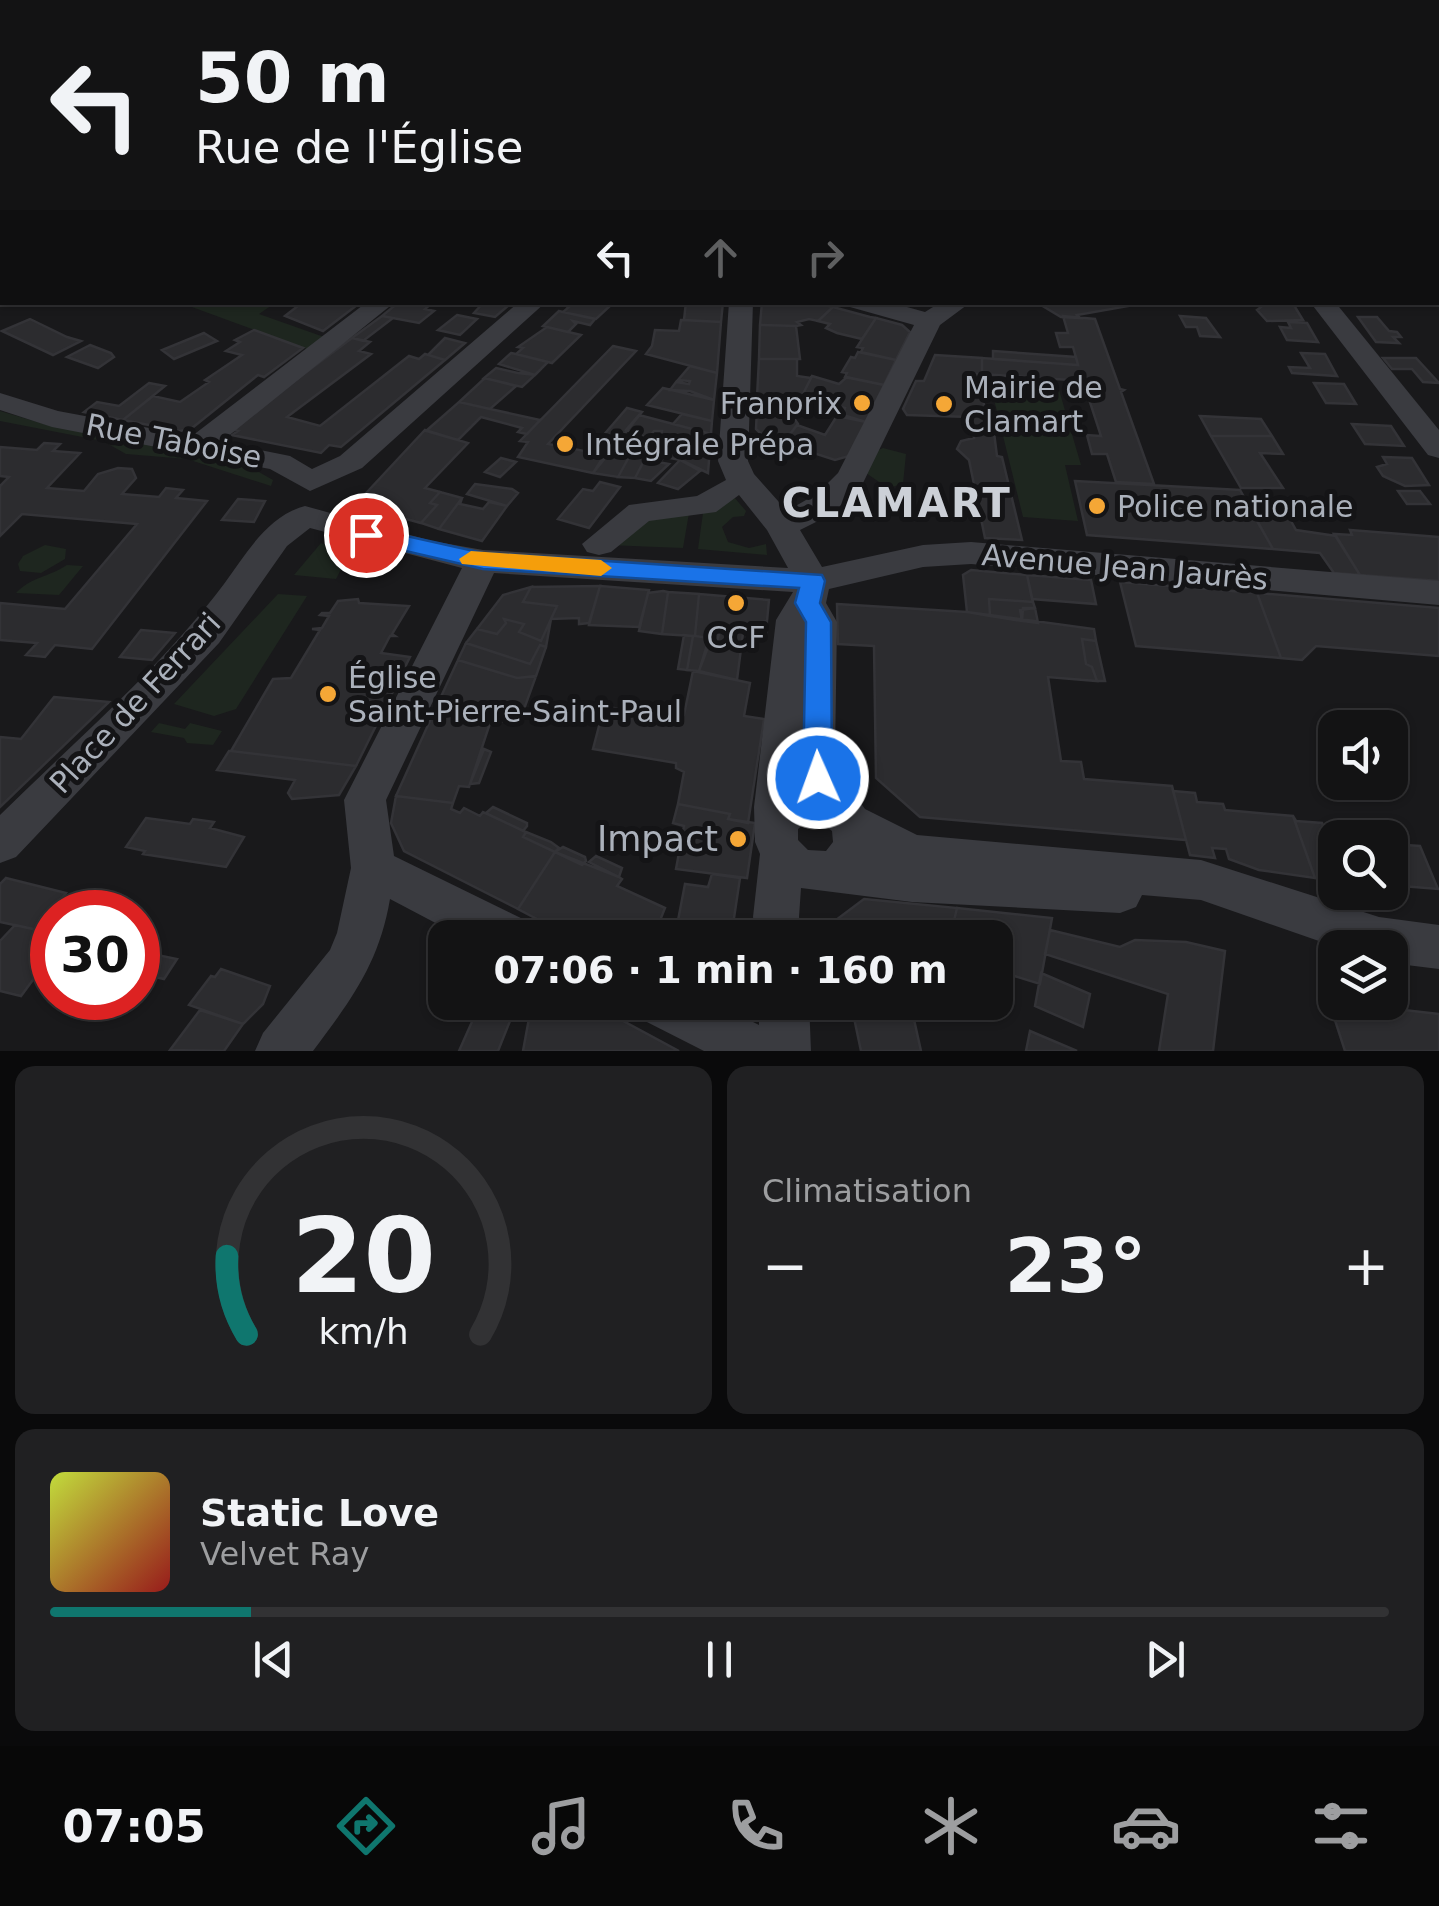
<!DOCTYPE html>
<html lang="fr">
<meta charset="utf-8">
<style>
body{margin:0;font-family:"DejaVu Sans",sans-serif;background:#202022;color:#f1f3f6;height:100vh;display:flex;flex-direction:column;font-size:38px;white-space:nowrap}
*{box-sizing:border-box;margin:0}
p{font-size:32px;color:#9d9ea0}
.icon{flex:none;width:55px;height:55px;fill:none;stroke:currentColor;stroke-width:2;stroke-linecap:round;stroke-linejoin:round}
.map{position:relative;height:1051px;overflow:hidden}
.details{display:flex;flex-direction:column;gap:15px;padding:15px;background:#0a0a0b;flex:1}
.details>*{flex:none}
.hud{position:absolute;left:0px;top:0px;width:1440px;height:305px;box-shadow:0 2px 8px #0004,0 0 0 2px #323234;background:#131314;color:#f1f3f6;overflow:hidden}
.tools{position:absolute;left:1318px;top:710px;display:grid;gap:20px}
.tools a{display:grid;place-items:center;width:90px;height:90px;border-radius:20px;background:#131314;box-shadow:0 2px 8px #0004,0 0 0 2px #323234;font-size:50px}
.speed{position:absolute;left:30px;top:890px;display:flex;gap:20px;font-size:50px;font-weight:700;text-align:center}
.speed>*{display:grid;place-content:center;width:130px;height:130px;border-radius:50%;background:#131314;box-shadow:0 2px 8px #0004,0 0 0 2px #323234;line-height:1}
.speed .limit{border:15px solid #d22;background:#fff;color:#111}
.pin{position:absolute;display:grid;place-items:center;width:85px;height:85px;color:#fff;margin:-42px;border:5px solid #fff;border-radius:50%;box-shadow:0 2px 10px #0007}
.me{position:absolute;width:110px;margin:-55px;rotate:358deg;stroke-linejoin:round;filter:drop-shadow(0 0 8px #0008)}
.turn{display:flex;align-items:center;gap:35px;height:210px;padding:0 30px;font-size:45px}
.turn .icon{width:130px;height:130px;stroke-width:2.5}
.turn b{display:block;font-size:70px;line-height:85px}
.lanes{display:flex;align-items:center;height:95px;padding:0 30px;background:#0003;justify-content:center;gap:50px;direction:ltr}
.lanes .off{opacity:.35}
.big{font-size:75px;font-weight:700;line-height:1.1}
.details .tile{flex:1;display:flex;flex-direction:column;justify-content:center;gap:15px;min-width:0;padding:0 35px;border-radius:20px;background:#202022}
.details .dial{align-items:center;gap:0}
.dial svg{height:260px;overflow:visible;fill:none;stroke:#323234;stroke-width:7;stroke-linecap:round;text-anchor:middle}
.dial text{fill:#f1f3f6;stroke:none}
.song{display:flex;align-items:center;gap:30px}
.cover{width:120px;height:120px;border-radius:15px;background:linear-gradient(135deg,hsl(70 70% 55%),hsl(0 70% 35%))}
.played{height:10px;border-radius:5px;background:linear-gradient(90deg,#0f766e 15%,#323234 15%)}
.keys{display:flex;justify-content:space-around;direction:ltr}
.heat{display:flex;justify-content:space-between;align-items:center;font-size:55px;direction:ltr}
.details .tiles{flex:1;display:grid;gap:15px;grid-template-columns:1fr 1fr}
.tile:last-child{grid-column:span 2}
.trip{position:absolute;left:428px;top:920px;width:585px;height:100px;border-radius:20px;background:#131314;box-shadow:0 2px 8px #0004,0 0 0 2px #323234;font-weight:700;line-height:100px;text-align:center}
.dock{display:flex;height:160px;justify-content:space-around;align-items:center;background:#080808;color:#9d9ea0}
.dock .icon{width:70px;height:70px}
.dock .active{color:#0f766e}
.dock b{font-size:45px;color:#f1f3f6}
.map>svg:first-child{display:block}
.green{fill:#1e261f}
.building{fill:#2c2c2f;stroke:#333337;stroke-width:2.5}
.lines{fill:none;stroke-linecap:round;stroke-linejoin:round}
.street{fill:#3a3b40;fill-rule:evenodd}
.route{fill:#1a73e8;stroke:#114b97;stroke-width:2.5}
.slow{fill:#f59e0b}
.poi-dot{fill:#f5a736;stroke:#141416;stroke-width:4}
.labels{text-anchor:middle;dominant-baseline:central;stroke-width:10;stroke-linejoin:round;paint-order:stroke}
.poi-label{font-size:30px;fill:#abb1bb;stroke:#141416;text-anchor:start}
.street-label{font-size:30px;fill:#abb1bb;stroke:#141416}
.near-poi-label{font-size:35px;fill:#abb1bb;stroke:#141416;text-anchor:end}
.district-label{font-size:40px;font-weight:bold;letter-spacing:2.5px;fill:#ccd0d7;stroke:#141416}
</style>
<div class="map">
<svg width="1439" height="1051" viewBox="0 0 1439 1051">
<rect width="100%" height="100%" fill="#19191b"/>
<path class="green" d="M0 0H1017L2 2V104Z
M181 303H275L259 314 324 337 307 349Z
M989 379 1057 383 1081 465H1065L1078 521 1023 517Z
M0 411 44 424 248 466 273 480 271 486 187 459 126 454 103 441 0 421Z
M883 448 906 454 903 484 888 488 866 473 874 452Z
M733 496 746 511 744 516 733 517 722 527 728 542 749 548 766 544 767 555 698 549 703 513Z
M689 513 683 548 607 545 635 520Z
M321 543 349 554 336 579 294 575Z
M45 545 66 549 65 559 41 573 20 571 18 564 23 556Z
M67 565 83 566 59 595 16 593C31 577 49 577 67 565Z
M278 594 307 596 236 709 214 716 174 704Z
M159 723 185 729 190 723 222 731 213 745 187 743 184 738 151 732Z"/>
<path class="building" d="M303 302H361L323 331 285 316Z
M399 302H433L425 309 434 311 419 323 382 316Z
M484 302H501L510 304 495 317 474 313Z
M567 302H605L612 304 596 319 563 312 569 307 564 305Z
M686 302H723L721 322 684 320Z
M762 302H813L833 307 818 321 809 319 797 322 801 325 796 326 760 325Z
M1036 302H1131L1134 305 1077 315 1080 318 1061 317Z
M1292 302 1303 320 1267 321 1257 310 1261 307 1258 303Z
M833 307 870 317 876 318 862 339 837 333 826 328 830 324 818 321Z
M559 311 563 312 595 319 590 325 573 321 576 324 568 332 543 326Z
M457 315 477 319 460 335 438 330Z
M382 316 393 318 363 341 352 338Z
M1063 316 1095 319 1120 389 1124 390 1121 392 1154 484 1116 482 1107 454H1092L1087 435 1101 436 1088 396 1075 395 1070 380 982 374V358L1078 365 1073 347H1060L1056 333H1068Z
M1180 316 1206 318 1220 337 1200 336 1197 327H1186Z
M1358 317H1377L1389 331 1397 332 1401 337H1393L1399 343 1376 342Z
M876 318 902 325 910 332 896 360 861 352 863 348 857 347Z
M30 319 67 337 81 341 53 355 2 331Z
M681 320 721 322 717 373 646 354 652 346 655 330 679 331Z
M1288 322 1307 323 1318 342 1287 340 1280 327 1291 328Z
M760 325 796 326 800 359H759Z
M547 327 581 335 552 363 516 354 523 348 518 347Z
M254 330 303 348 264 377 258 375 192 428 180 431 123 420 153 396 180 402 209 382 205 380 242 355 226 351 240 342 235 340Z
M204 333 217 341 174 359 162 350Z
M352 338 370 342 359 351 371 354 287 417 320 426 409 356 419 359 425 354 445 360 341 447 329 445 321 453 232 435 238 431 230 429Z
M445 338 465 343 445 360 428 355Z
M90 345 111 353 114 357 98 368 67 357Z
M613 346 636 351 548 444 589 452 627 408 642 412 593 473 518 457 528 442 520 441Z
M993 351 1076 357 1078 365 993 359Z
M858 352 896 360 884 385 845 377 847 373 842 372 851 357 855 358Z
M511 353 516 354 548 362 535 375 499 364Z
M1301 353 1325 354 1337 376 1292 373 1289 367 1310 368Z
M935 355 982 358V374H976L987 416 992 417 997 456 1002 457 1022 540 985 538 969 460 957 449 961 441 974 438 970 417 907 415 903 409 916 381H924Z
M1383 358H1416L1439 383 1423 382 1412 369H1392Z
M759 359H797V376L811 378 801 398 757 397Z
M690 366 717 373 714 400 690 391 670 390 676 382 689 384 690 381 678 380Z
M496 368 518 373 535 375 522 387 484 378Z
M812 376 839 384 847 377 884 385 866 422 843 415 845 408 801 398Z
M485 378 516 386 490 409 459 402Z
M149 383 165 386 123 420 84 412 97 402 119 406Z
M1314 383 1344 384 1356 404 1326 403Z
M663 388 714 400 712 421 647 405Z
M757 397 773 398 774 409 780 398H801L791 417 757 409Z
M459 402 490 409 540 420 527 434 518 432 522 428 481 417 458 440 426 431Z
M757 409 794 418 798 424 783 443 763 436 756 429Z
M682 414 712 421 711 434 673 424Z
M639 415 711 434 708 473 681 460 659 456 662 431H654L648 438 626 430Z
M837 416 866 422 849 456 835 460 783 443 797 425 825 435Z
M1200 416 1261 419 1272 436H1211Z
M1352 424 1391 426 1404 446 1365 444Z
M425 430 468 443 425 488 440 492 430 503 437 505 421 523 355 505Z
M1211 436H1272L1283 454 1260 453 1283 488H1241Z
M44 443 60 444 53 451 80 453 47 488 84 491 98 474 118 468 132 469 136 478 122 494 159 497 166 488 183 490 176 498 207 501 92 649 55 645 45 657 26 655 37 643 0 640V603L65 609 137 524 22 514 0 536V486L9 477 0 476V447L37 450Z
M640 452 648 453 635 478 618 477 629 457 637 458Z
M648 453 666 457 658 462 669 464 651 481 635 478Z
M605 454 629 457 618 477 593 473Z
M1383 457 1412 458 1429 485 1405 486 1383 476 1377 467 1387 464Z
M501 458 516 462 500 477 485 472Z
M680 460 700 471 678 489 658 483Z
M1075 481 1240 490 1273 549 1087 535Z
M600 482 620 487 589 528 558 519 583 489 593 491Z
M475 484 512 489 518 493 507 506 467 494Z
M1398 491H1420L1430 504H1407Z
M440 492 462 498 439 529 421 523 437 505 430 503Z
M462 498 460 504 483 509 489 502 507 506 482 541 439 529Z
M238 499 265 501 254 522 222 520Z
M1253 514H1287L1296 530 1336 536 1360 575 1334 573 1320 553 1273 549Z
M1350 530 1439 537V581L1360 575 1334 534 1352 535Z
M971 570 1027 575 1033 602 989 599 990 616 967 612 963 575Z
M1027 575 1091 580 1096 604 1032 599Z
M1120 582 1257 593 1281 658 1136 646Z
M600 586 649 590 639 627 589 625Z
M600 586 589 623 579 624V618L551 619 557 606 523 602 531 587Z
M531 587 523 602 557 606 541 641 519 632 524 624 504 619 506 623 497 634 477 629 503 595Z
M663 591 668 592 662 634 639 631 648 593Z
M668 592 699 594 695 636 709 638 699 671 687 670 693 636 662 634Z
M1257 593 1439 608V656L1316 646 1302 660 1281 658Z
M699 594 769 600 767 621 721 627 715 648 707 647 709 638 695 636Z
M358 599 359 603 409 606 392 634 395 636H390L381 653 410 657 356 766 231 751 273 679 291 678 320 630 312 629 322 628 329 616 320 615 322 613H330L338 601Z
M989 599 1033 602 1035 608 1020 610 1022 621 990 616Z
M837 604 967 612 1094 629 1096 641 1082 639 1086 664 1092 667 1097 681 1048 677 1061 761 1081 762 1084 779 1172 786 1186 840 920 817 876 778 874 646 838 644Z
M1023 608H1035L1038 623 1022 621Z
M504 619 524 624 519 632 541 641 551 619 546 647 540 645 530 664 466 643 477 629 497 634 506 623Z
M767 621 766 635 743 633 737 680 699 671 708 647 715 648 721 627Z
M141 630 175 633 152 660 120 657Z
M684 635 693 636 687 670 678 669Z
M1082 639 1096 641 1105 681H1097L1092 667 1086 664Z
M466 643 530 664 540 645 546 647 536 676 517 678 458 660Z
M458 660 517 678 536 676 519 723 433 714Z
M693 671 750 683 744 716 764 719 748 823 728 819 730 814 678 804 684 772 676 768V763L593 749 604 707 684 715Z
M54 697 109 702 0 807V737L21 739Z
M433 714 491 720 469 787 459 786 453 803 396 796Z
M484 749 491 752 479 783 470 784Z
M229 751H231L356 766 339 795 292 799 288 793 295 780 217 770Z
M1173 791 1195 793 1197 802 1223 804 1225 810 1293 816 1315 878 1259 870 1229 859 1226 849 1212 848 1215 858 1190 855Z
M396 796 453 803 451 809 460 813 464 808 480 816 483 812 526 832 523 837 555 852 518 909 404 851 391 823Z
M678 804 730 814 728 819 755 823 747 878 676 869 684 826 673 823Z
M493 807 527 823V826L523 831 486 813Z
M1293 816 1296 821 1322 823 1326 835 1355 838H1335V880L1315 878Z
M146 818 190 824 193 819 214 822 210 828 244 837 226 867 143 854 145 851 126 847Z
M526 832 551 842 559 848 555 852 523 837Z
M1390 844 1420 846 1438 889 1390 885Z
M563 847 585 857 586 861 582 865 555 852Z
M555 852 619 877 622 879 617 886 665 908 653 938H573L518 909Z
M596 856 622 868 619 877 589 862Z
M712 874 740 878 731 938 676 931 685 884 708 887Z
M6 878 66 893 38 930 0 922V884Z
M864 899 957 908 950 938H825L824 929Z
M957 908 1052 918 1040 984 995 970V938H950Z
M15 925 52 933V954L21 996 0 991V941Z
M1050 930 1120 947 1135 940 1186 942 1225 951 1213 1051H1159L1168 994 1045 954Z
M138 951 177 959 164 979 138 973Z
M221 969 270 986 263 1004 243 1024 189 1005 211 976 215 977Z
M1041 973 1090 994 1083 1027 1035 1006Z
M532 1002H588L679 1051H523Z
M837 1002H910L911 1006 839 1014Z
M479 1006 512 1016 498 1051H459Z
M911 1006 921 1051H861L853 1013Z
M1369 1006 1439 1014V1051H1345L1332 1011 1372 1015Z
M200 1010 243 1024 224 1051 170 1050Z
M1030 1031 1077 1051H1026Z"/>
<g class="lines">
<path class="street" d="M1269 0H1283V2H1269Z
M1438 69H1439V79H1438Z
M1438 278H1439V292H1438Z
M367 302H395L221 442 290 456 312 469 340 456 519 302H546L362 468 310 491 270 469 52 427 0 410V393L58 411 192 436Z
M729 302H753L748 461 754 474 787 511 818 493 838 473 914 325 850 307 847 302H889L925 312 941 302H971L940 325 863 483 832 514 800 530 822 567 923 545 971 542 1439 581V605L971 564 923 567 829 589 826 603 837 622 835 754 840 791 860 802 865 809 917 835 1201 860 1379 917 1439 925V969L1390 963V948H1339L1201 900 1142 895 1136 907 1120 913 912 902 801 888 799 917 804 938H756L753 917 760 854 755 842 754 807 776 620 793 592 494 573 386 800 394 856 529 922 535 938H464L390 899C379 964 351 1000 313 1051H255L263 1033 330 950 337 933 351 868 344 800 462 568 310 528 287 546 219 643 16 857 0 863V815C76 740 160 669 224 584 246 554 267 516 305 506L432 541 483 550 788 568 767 530 739 495 716 512 649 521 611 552 599 555 587 552 582 544 629 505 697 496 726 480 718 461ZM808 820 821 822 832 831 833 842 826 851 808 850 798 840V829Z
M1310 302H1335L1439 430V458L1428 455Z
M634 1002H713L759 1025V1002H809L811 1051H704L641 1019Z"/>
</g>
<path class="route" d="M366 527 483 553 822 575 825 581 820 603 831 622 832 778 828 786 818 789 807 786 803 778 806 622 795 603 799 588 483 569 358 540 355 535Z"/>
<path class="slow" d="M471 551 601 560 612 568 601 576 462 564 459 559Z"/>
<g class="poi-dot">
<circle cx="862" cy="403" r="10"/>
<circle cx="944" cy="404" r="10"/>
<circle cx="565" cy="444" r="10"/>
<circle cx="1097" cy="506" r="10"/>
<circle cx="736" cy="603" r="10"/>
<circle cx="328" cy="694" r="10"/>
<circle cx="738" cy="839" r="10"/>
</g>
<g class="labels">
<g class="poi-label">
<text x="964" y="387">Mairie de<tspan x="964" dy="34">Clamart</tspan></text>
<text x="842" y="403" text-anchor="end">Franprix</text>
<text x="585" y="444">Intégrale Prépa</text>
<text x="1117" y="506">Police nationale</text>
<text x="736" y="637" text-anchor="middle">CCF</text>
<text x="348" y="677">Église<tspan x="348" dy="34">Saint-Pierre-Saint-Paul</tspan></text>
</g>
<g class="street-label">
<text transform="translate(174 441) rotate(11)">Rue Taboise</text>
<text transform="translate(1125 567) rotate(5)">Avenue Jean Jaurès</text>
<text transform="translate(135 703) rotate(-47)">Place de Ferrari</text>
</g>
<g class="near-poi-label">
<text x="718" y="839">Impact</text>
</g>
<g class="district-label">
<text x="897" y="503">CLAMART</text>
</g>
</g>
</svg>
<div class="tools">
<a><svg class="icon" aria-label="sound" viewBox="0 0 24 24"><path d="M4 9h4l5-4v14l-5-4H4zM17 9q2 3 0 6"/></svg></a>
<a><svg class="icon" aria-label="search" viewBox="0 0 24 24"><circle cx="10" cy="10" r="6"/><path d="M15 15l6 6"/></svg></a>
<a><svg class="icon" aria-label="layers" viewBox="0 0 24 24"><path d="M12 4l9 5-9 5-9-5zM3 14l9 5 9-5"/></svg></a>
</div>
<div class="speed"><div class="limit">30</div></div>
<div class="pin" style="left:366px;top:535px;background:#d93025"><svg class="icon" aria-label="arrive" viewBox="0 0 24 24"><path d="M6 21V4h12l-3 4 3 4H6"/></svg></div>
<svg class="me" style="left:818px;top:778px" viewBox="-20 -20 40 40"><circle r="17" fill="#1a73e8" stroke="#fff" stroke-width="3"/><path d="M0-11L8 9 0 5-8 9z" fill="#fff"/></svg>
<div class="trip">07:06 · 1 min · 160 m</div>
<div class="hud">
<div class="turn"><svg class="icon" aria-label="left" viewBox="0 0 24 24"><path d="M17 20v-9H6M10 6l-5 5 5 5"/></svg><div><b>50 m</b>Rue de l'Église</div></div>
<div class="lanes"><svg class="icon" aria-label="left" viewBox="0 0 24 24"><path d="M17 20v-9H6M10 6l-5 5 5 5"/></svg><svg class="icon off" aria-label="ahead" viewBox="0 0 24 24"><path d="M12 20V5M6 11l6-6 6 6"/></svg><svg class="icon off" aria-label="right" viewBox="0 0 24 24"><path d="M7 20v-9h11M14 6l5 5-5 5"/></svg></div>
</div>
</div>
<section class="details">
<div class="tiles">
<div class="tile dial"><svg viewBox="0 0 100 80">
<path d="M14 69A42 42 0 1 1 86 69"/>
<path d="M14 69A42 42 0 0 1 8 45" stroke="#0f766e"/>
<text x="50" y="56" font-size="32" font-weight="700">20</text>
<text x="50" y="72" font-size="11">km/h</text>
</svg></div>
<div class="tile"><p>Climatisation</p>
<div class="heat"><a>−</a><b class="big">23°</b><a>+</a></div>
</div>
<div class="tile">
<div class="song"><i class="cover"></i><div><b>Static Love</b><p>Velvet Ray</p></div></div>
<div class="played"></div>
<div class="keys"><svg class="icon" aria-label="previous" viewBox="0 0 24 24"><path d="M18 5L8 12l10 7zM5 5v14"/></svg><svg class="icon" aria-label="pause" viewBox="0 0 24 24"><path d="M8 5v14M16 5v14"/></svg><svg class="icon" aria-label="next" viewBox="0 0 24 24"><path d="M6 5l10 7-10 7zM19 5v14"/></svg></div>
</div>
</div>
</section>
<nav class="dock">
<b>07:05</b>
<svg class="icon active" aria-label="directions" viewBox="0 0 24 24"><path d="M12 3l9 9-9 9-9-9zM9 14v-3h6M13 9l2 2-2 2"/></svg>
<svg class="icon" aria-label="music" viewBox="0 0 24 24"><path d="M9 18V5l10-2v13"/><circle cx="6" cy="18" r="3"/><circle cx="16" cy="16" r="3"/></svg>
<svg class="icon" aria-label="phone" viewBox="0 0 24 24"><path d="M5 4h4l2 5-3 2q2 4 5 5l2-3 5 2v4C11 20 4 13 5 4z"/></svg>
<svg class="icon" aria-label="climate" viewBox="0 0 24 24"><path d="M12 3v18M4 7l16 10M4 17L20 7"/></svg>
<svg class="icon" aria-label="car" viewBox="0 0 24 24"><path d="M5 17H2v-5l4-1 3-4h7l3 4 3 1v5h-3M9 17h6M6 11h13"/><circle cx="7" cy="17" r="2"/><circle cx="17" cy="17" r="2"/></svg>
<svg class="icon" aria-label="filters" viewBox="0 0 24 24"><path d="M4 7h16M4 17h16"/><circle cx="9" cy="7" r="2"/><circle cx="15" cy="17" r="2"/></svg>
</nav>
